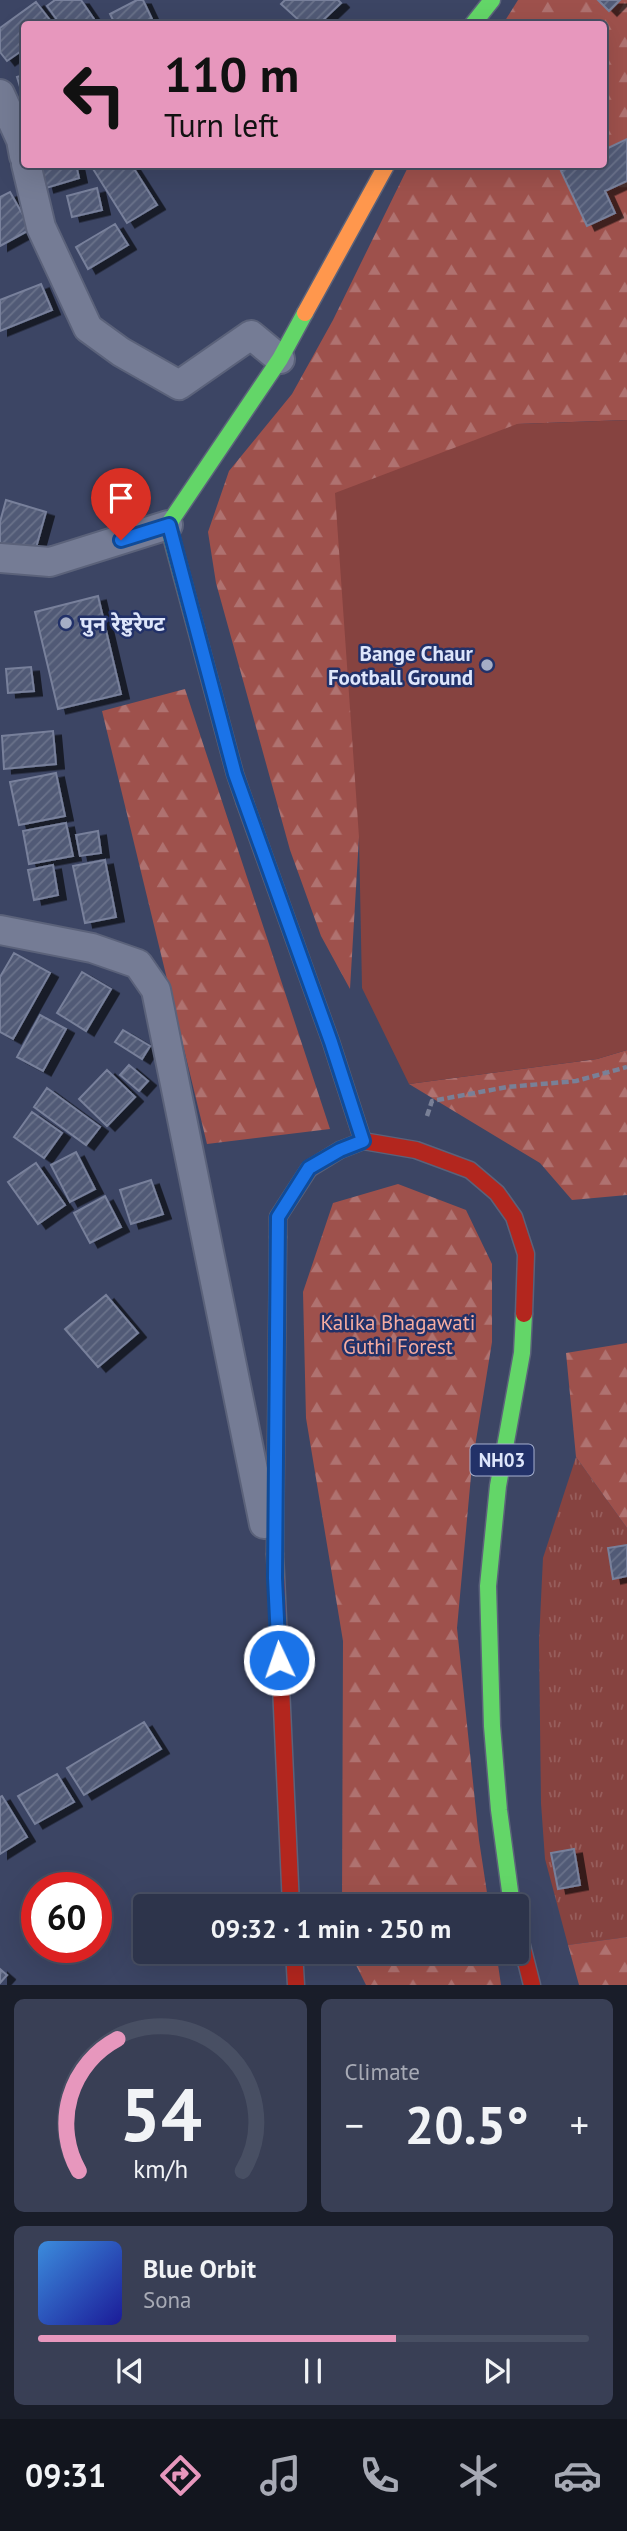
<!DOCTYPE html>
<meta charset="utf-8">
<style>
body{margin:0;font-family:"PT Sans","Noto Sans Devanagari",sans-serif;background:#393f55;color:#f1f3f6;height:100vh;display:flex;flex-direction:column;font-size:26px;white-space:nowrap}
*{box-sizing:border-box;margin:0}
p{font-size:23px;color:#a7aab5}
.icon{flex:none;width:38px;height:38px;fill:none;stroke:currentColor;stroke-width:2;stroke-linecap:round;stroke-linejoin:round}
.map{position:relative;height:1985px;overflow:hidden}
.side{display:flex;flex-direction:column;gap:14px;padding:14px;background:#191d29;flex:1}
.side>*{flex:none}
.banner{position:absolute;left:21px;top:21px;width:586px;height:147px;border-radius:7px;box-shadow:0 7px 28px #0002,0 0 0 2px #484f63;background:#e797bd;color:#111;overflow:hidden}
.speed{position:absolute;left:21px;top:1872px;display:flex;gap:14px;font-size:35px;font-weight:700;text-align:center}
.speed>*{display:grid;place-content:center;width:91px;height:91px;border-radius:50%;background:#2d344b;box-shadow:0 7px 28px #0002,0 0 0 2px #484f63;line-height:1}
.speed .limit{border:10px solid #d22;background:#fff;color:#111}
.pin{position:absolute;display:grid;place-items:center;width:60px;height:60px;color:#fff;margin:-72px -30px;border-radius:50% 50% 50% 0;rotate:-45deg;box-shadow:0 0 7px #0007}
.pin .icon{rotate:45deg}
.me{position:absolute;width:77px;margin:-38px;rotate:357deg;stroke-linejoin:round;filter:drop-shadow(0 0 5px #0008)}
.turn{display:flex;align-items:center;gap:24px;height:147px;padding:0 28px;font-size:32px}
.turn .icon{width:91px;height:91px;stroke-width:2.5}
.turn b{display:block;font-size:49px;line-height:60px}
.big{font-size:52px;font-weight:600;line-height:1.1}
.side .card{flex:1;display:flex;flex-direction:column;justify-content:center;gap:10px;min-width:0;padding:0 24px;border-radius:10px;background:#393f55}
.side .dial{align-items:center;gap:0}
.dial svg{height:182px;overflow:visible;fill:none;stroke:#484f63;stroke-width:7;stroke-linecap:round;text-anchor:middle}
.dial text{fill:#f1f3f6;stroke:none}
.song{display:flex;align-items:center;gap:21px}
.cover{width:84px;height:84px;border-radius:10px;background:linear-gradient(135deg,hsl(210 70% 55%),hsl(240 70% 35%))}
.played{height:7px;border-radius:4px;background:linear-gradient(90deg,#e797bd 65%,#484f63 65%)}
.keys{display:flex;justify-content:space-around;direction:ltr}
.heat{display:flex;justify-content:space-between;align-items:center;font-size:38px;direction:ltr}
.side .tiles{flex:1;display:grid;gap:14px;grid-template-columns:1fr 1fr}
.card:last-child{grid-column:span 2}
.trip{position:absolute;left:133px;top:1894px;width:396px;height:70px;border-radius:7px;background:#2d344b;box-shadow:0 7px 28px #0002,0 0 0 2px #484f63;font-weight:600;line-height:70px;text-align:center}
.tab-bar{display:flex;height:112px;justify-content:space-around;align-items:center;background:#12151e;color:#a7aab5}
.tab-bar .icon{width:49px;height:49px}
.tab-bar .active{color:#e797bd}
.tab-bar b{font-size:32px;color:#f1f3f6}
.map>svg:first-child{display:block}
.grass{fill:url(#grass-tufts)}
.forest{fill:url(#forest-firs)}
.pitch{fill:#864340}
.building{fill:url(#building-hatch);stroke:#78809b;stroke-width:2;filter:url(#shadow)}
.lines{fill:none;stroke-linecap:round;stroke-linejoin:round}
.street-casing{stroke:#5b627a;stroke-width:32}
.fast-casing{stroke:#5b627a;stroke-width:19}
.slow-casing{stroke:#5b627a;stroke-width:19}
.jam-casing{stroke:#5b627a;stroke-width:19}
.path{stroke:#798097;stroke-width:4.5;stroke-dasharray:7 3.5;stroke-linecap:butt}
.street{stroke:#757c95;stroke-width:28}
.fast{stroke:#63d668;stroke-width:16}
.slow{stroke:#ff974d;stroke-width:16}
.jam{stroke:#b3261e;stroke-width:16}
.route-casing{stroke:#114b97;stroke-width:18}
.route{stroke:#1a73e8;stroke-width:12}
.poi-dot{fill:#a5aec6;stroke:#223168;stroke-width:2.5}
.labels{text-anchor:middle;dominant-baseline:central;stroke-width:5;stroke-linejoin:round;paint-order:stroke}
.shield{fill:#223168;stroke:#a6b0cf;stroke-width:2}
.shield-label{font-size:19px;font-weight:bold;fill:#dee6fb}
.poi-label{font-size:21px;font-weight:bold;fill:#dee6fb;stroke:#223168;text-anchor:start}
.park-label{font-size:21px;fill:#f6aca0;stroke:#223168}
</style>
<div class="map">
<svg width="627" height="1985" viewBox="0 0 627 1985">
<defs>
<pattern id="grass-tufts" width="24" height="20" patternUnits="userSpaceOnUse" patternTransform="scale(1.75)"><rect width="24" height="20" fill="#864340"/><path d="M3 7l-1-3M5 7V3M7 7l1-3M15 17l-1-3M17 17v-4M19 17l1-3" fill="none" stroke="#975e5c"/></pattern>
<pattern id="forest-firs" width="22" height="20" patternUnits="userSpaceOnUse" patternTransform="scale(1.75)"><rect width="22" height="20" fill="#9e514c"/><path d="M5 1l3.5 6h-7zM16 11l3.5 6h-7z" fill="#af7270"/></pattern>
<pattern id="building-hatch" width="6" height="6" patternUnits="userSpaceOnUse" patternTransform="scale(1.75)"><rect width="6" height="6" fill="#515a76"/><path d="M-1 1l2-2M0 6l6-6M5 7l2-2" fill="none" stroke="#6a728a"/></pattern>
<filter id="shadow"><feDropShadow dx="8" dy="4.5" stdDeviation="0" flood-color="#0009"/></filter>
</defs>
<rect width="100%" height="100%" fill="#3c4564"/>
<path class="grass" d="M576 1457 627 1528V1937L568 1945 545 1859 541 1803 539 1641 543 1558Z"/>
<path class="forest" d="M518 0H627V420L517 424 359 837 350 989 321 936 290 850 216 583 208 532 229 471 292 394 333 320 409 165 604 164V24H503Z
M185 689 330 1129 207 1144 102 711Z
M627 1050V1195L572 1200 540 1163 409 1084 597 1059Z
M398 1184 466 1210 492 1264V1342L472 1465 457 1628 479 1840 489 1906H342L343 1641 306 1418 303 1292 333 1203Z
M627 1343V1528L576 1457 566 1353Z
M627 1937V1985H579L568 1945Z
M349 1951H496L501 1985H366Z"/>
<path class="pitch" d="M627 420V1050L597 1059 409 1084 362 988 359 837 335 493 517 424Z"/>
<path class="building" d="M55 0H81L94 19 87 24H60L47 6Z
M137 0H143L152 19 140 24H115L110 14Z
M285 0H338L341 3 319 24H303L281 4Z
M598 0H620L609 11Z
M36 2 53 24H24V49L7 61 0 52V28Z
M24 75V100L17 77Z
M627 139V181L605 191 615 213 587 226 561 171 573 164H604V150Z
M40 164H76L79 178 46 188Z
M90 164H131L157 205 127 223Z
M97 188 102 210 72 217 67 196Z
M10 192 31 229 0 246V197Z
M115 224 128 245 88 269 76 247Z
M41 284 52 310 0 331V300Z
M6 500 46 512 34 555 0 545V522Z
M98 596 121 694 58 709 35 612Z
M31 667 34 691 8 693 6 669Z
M53 731 56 764 4 769 2 736Z
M56 773 65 816 19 825 10 782Z
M66 823 73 856 29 864 23 831Z
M98 831 101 853 80 856 76 835Z
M105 860 116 917 85 923 73 866Z
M53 865 58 895 34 900 28 870Z
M14 953 50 973 13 1039 0 1032V977Z
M82 972 111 989 86 1031 57 1013Z
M40 1015 66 1029 43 1071 17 1057Z
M123 1030 150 1046 142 1059 115 1042Z
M129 1065 148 1081 139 1091 120 1075Z
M107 1070 135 1097 107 1126 79 1099Z
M47 1088 100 1127 86 1145 34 1107Z
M32 1112 62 1133 44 1158 14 1137Z
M76 1152 95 1189 70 1202 51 1165Z
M36 1163 65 1205 38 1224 8 1182Z
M151 1180 163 1214 131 1224 120 1190Z
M105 1196 121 1227 90 1243 74 1213Z
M106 1295 138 1333 98 1367 65 1329Z
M627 1545V1576L613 1579 608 1548Z
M144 1722 161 1749 84 1795 67 1768Z
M57 1774 74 1802 35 1824 18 1796Z
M2 1796 27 1837 0 1854V1797Z
M574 1849 580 1885 558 1889 551 1853Z
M0 1969 7 1975 0 1983Z"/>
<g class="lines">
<g class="street-casing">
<path id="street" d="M0 94 21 140 24 156
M26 164 41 227 88 328 121 352 179 385 251 335 280 359
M0 558 50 562 168 525
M0 930 92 948 138 964 156 990 264 1524"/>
</g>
<g class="fast-casing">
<path id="fast" d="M473 24 492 0
M245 803 235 774 168 525 280 359 305 313
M512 1906 499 1810 492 1726 488 1586 498 1486 522 1353 524 1314"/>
</g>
<g class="slow-casing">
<path id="slow" d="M305 313 387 164
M245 803 331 1042 363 1141
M275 1554 278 1237"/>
</g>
<g class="jam-casing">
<path id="jam" d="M278 1237V1217L309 1169 340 1150 363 1141 416 1150 470 1170 497 1193 514 1217 526 1254 524 1314
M275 1554 291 1906
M516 1922 532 1985
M294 1951 296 1985"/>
</g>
<path class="path" d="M427 1116 432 1101 507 1087 576 1081 627 1067"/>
<use href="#street" class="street"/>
<use href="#fast" class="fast"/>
<use href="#slow" class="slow"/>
<use href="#jam" class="jam"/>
</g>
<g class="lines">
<g class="route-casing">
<path id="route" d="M121 540 169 525 235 774 331 1042 363 1141 340 1150 309 1168 278 1217 275 1578 279 1660"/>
</g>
<use href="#route" class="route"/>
</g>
<g class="poi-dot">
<circle cx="66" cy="623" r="7"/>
<circle cx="487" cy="665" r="7"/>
</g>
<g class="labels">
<rect class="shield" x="470.5" y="1444.5" width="63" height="31" rx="5"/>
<g class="shield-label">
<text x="502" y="1460">NH03</text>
</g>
<g class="poi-label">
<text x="80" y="623">पुन रेष्टुरेण्ट</text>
<text x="473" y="653" text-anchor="end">Bange Chaur<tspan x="473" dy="24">Football Ground</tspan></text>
</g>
<g class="park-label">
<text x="398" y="1322">Kalika Bhagawati<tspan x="398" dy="24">Guthi Forest</tspan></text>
</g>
</g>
</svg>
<div class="speed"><div class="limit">60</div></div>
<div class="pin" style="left:121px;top:540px;background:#d93025"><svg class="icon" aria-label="arrive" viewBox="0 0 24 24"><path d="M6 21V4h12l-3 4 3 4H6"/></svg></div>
<svg class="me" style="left:279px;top:1660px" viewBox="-20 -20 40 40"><circle r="17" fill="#1a73e8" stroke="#fff" stroke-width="3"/><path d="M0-11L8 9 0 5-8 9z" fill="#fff"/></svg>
<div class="trip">09:32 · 1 min · 250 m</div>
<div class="banner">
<div class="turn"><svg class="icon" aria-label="left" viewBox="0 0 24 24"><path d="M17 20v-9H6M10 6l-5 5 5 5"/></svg><div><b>110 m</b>Turn left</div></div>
</div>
</div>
<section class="side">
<div class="tiles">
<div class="card dial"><svg viewBox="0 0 100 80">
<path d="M14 69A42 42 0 1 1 86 69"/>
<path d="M14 69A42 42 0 0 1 31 11" stroke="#e797bd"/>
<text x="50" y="56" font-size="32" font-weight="700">54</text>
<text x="50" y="72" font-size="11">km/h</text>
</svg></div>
<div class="card"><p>Climate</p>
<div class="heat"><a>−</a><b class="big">20.5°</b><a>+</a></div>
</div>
<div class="card">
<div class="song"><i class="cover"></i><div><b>Blue Orbit</b><p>Sona</p></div></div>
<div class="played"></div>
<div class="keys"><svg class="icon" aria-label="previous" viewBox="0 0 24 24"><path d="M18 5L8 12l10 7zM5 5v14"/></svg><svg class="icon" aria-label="pause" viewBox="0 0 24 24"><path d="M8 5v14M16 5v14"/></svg><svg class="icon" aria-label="next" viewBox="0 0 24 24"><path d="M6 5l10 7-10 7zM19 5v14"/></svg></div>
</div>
</div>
</section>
<nav class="tab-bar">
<b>09:31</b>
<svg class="icon active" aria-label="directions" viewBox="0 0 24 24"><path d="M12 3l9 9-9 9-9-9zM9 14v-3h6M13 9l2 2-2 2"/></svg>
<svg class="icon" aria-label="music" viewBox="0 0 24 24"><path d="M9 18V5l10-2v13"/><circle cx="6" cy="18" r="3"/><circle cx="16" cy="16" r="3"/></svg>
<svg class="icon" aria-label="phone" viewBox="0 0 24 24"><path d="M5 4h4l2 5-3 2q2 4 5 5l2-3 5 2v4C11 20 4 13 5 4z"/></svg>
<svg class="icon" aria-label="climate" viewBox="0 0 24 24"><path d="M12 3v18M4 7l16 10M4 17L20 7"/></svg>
<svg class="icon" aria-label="car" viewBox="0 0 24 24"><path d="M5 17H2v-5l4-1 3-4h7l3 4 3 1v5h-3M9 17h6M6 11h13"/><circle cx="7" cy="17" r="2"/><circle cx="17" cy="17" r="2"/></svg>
</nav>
